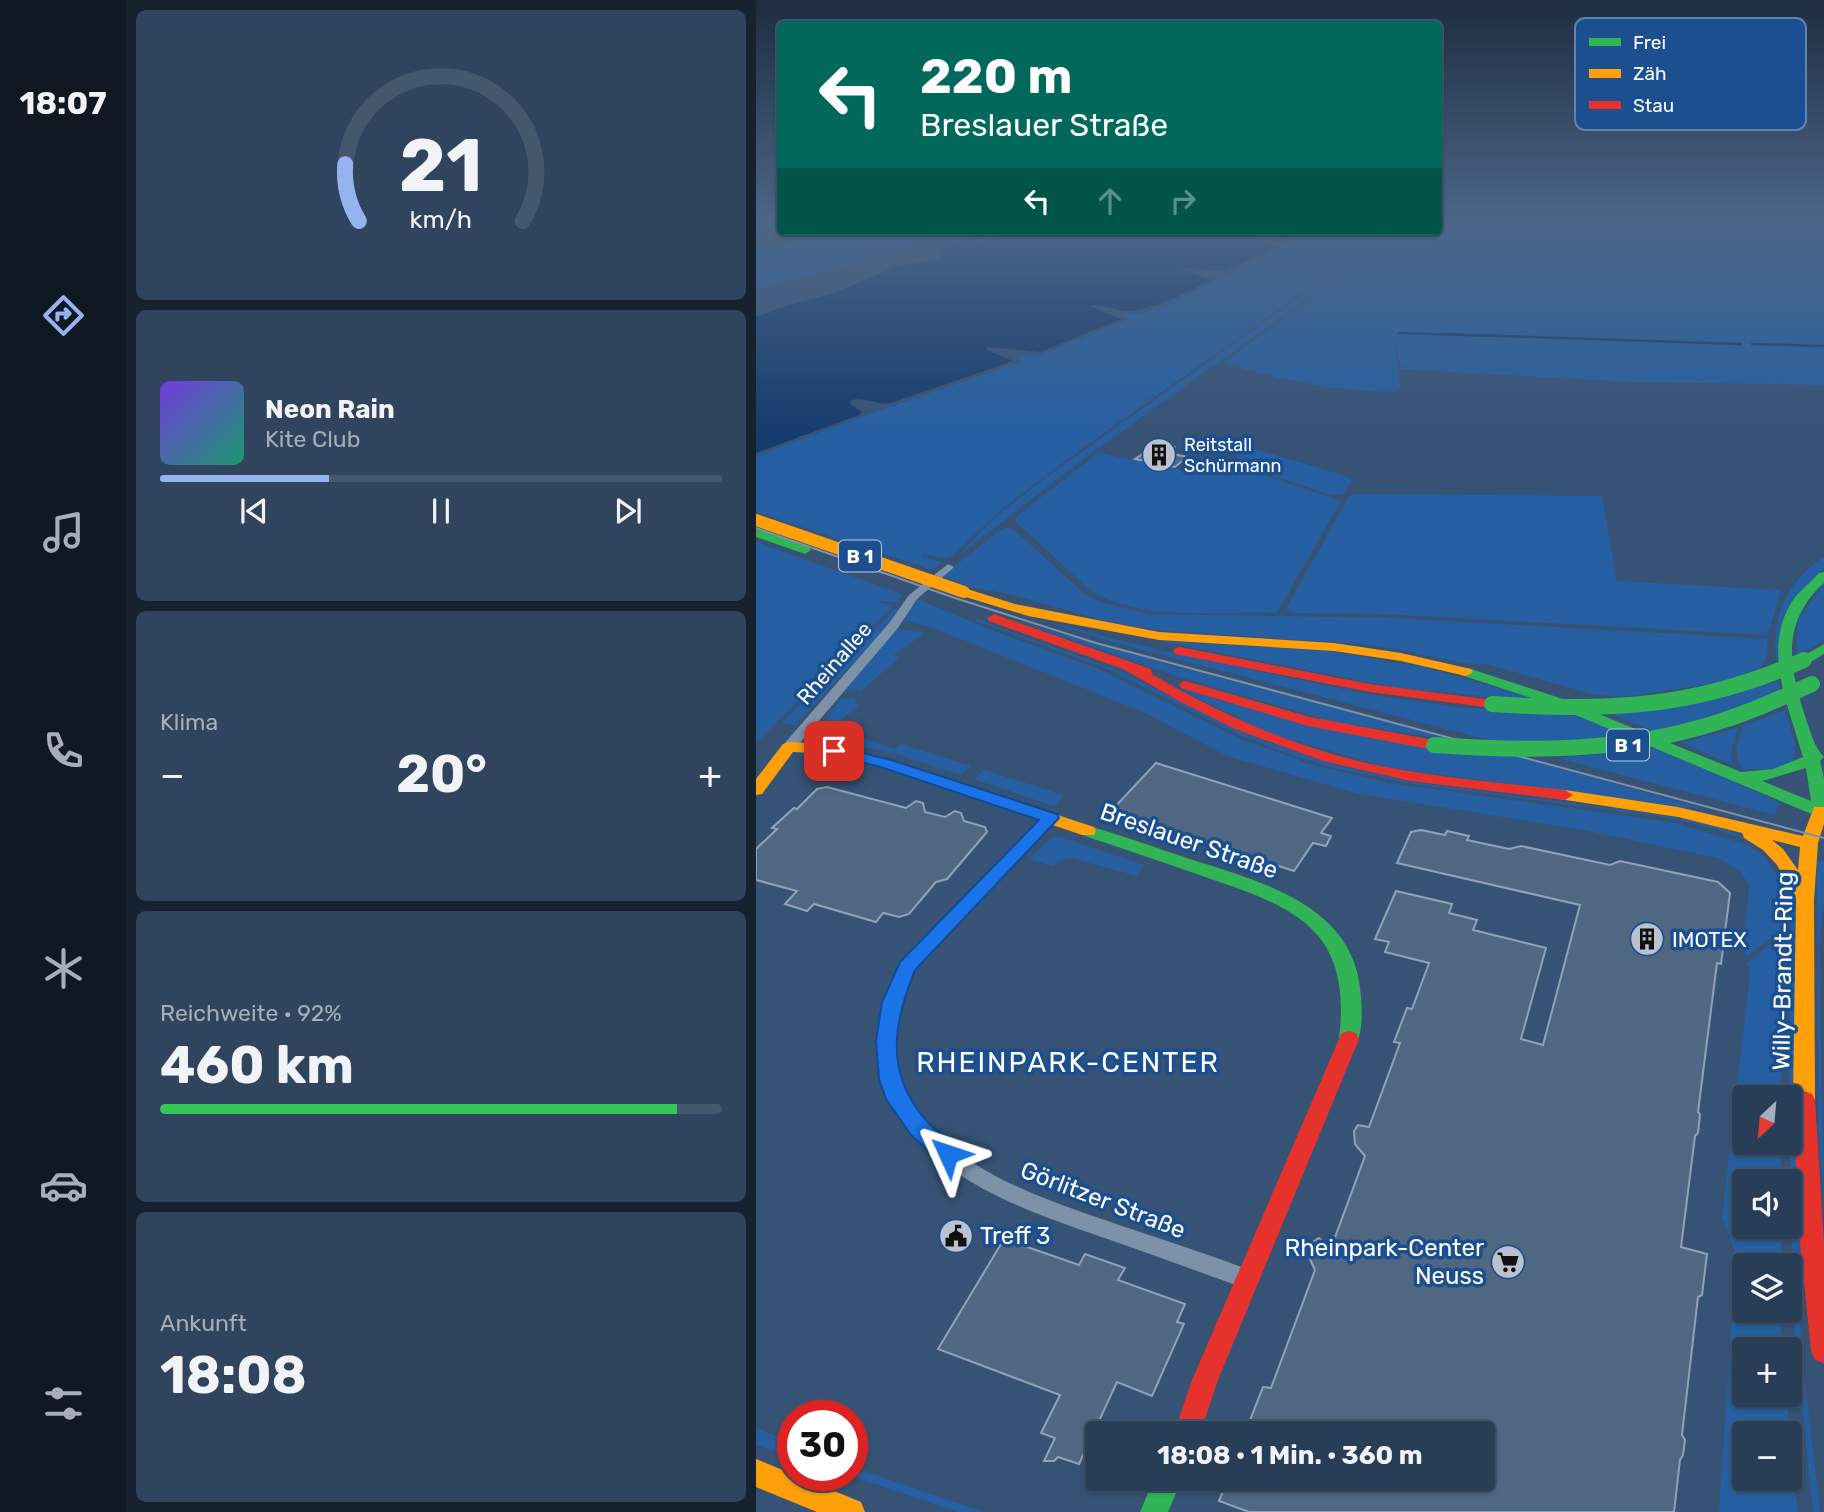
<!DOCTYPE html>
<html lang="de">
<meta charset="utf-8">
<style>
body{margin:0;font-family:Rubik,sans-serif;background:#30455d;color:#f1f3f6;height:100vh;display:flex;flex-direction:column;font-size:26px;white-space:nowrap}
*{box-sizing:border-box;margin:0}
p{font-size:23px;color:#a5aeba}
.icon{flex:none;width:38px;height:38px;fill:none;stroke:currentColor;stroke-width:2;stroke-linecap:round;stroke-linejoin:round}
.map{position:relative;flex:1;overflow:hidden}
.side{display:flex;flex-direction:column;gap:10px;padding:10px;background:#162230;width:630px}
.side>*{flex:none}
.hud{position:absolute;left:21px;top:21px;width:665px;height:214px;border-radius:7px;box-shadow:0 2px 5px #0004,0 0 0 2px #44576d;background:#00695c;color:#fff;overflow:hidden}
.needle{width:46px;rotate:206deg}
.buttons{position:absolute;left:976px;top:1085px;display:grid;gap:14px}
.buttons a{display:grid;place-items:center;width:70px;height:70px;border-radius:7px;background:#283e57;box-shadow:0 2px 5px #0004,0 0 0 2px #44576d;font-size:35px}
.speed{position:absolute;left:21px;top:1400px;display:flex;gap:14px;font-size:35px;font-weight:700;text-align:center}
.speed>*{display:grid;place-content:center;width:91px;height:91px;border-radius:50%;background:#283e57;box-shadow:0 2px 5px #0004,0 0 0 2px #44576d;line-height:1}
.speed .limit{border:10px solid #d22;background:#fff;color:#111}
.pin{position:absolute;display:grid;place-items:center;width:60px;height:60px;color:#fff;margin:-30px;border-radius:14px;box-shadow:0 4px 10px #0006}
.me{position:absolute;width:77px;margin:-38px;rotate:312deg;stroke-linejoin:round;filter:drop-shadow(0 0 5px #0008)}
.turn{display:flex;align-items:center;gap:24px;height:147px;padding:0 28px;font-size:32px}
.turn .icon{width:91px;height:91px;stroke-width:2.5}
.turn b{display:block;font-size:49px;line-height:60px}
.lanes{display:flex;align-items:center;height:66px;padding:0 28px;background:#0003;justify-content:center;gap:35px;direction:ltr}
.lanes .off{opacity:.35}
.big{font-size:52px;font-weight:700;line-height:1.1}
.side .card{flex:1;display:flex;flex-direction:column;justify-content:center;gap:10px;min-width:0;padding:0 24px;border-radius:10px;background:#30455d}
.side .dial{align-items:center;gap:0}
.dial svg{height:182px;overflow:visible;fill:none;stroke:#44576d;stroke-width:7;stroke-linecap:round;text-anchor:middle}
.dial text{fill:#f1f3f6;stroke:none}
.song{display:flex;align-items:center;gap:21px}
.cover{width:84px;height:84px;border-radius:10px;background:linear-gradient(135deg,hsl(260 70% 55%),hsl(160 70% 35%))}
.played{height:7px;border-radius:4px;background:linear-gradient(90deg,#95b2f1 30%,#44576d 30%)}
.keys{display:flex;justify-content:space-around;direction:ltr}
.heat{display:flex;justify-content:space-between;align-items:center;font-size:38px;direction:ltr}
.charge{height:10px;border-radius:5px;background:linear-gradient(90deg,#34c759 92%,#44576d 0)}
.trip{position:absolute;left:329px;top:1421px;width:410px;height:70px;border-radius:7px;background:#283e57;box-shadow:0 2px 5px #0004,0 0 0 2px #44576d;font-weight:700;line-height:70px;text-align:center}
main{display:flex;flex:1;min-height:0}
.dock{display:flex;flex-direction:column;width:126px;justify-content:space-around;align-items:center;background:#101923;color:#a5aeba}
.dock .icon{width:49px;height:49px}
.dock .selected{color:#95b2f1}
.dock b{font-size:32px;color:#f1f3f6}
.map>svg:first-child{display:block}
.green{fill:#265fa1}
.water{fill:#153c6e}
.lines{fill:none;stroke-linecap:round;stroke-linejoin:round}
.stream-far1{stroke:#153c6e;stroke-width:2}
.stream{stroke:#153c6e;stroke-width:2.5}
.building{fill:#506783;stroke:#92a2b6;stroke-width:2}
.street{fill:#7d92a8;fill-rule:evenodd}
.fast{fill:#30b455;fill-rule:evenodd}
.slow{fill:#ff9f0a;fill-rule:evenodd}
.jam{fill:#e5322d;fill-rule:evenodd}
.tram{stroke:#7e92a7;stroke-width:2}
.fast-bridge{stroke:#30b455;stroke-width:16}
.slow-bridge{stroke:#ff9f0a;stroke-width:12}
.route{fill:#1a73e8;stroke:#114b97;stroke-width:2}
.labels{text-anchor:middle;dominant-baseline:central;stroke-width:7;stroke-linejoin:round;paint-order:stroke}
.far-poi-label{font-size:18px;fill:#fff;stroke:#1b4f8f;text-anchor:start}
.shield{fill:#1b4f8f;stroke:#bbcadd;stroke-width:2}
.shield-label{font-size:19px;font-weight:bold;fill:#fff}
.street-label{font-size:21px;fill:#fff;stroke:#1b4f8f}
.poi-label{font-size:21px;fill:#fff;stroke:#1b4f8f;text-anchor:start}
.near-street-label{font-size:24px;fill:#fff;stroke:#1b4f8f}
.near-poi-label{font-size:24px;fill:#fff;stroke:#1b4f8f;text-anchor:start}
.near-neighbourhood-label{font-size:28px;letter-spacing:2px;fill:#fff;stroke:#1b4f8f}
.key{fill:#1b4f8f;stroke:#5f84b1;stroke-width:2}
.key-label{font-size:19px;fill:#fff}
</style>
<main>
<nav class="dock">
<b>18:07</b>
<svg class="icon selected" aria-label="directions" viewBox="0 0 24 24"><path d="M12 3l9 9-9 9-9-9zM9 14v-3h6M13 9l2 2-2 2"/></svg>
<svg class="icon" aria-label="music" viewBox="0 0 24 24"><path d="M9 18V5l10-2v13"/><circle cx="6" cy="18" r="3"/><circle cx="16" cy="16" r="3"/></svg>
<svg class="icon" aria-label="phone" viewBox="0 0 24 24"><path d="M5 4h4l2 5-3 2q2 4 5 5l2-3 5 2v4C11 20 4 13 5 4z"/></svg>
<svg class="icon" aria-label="climate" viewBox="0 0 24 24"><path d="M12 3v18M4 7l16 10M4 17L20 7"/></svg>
<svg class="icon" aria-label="car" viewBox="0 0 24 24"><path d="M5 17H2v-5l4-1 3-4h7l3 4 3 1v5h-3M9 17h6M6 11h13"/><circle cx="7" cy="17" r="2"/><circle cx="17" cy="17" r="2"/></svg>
<svg class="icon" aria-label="filters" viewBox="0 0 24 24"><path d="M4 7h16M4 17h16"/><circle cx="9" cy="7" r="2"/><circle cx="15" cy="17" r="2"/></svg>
</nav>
<section class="side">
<div class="card dial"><svg viewBox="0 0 100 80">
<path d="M14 69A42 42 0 1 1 86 69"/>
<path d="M14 69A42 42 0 0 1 8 44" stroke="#95b2f1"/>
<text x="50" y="56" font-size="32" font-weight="700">21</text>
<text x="50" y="72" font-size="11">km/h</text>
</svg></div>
<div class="card">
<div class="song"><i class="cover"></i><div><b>Neon Rain</b><p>Kite Club</p></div></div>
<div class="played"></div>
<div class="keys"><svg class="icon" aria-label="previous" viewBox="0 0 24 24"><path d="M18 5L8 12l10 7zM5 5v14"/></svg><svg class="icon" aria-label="pause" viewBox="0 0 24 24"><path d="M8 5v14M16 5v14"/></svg><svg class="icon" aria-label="next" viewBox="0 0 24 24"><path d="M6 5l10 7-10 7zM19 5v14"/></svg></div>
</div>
<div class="card"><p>Klima</p>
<div class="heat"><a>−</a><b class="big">20°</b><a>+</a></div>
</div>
<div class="card"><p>Reichweite · 92%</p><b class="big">460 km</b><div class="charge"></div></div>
<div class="card"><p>Ankunft</p><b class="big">18:08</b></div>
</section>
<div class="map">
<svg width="1068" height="1512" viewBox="0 0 1068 1512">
<rect width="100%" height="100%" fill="#365274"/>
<path class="green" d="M683 222H1068V385L871 382 645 369 638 343 645 389 641 392C582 392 524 380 467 363L646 231H682Z
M86 231H201L175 241H161L160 245 137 252H129L71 271C62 270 13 286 0 290V251Z
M554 231H629L608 249 321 452 246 509 196 556 190 558 167 554 164 557 186 562 177 570 0 512V456L121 411 265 362 261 357 285 354 364 323 373 319 364 313 383 314 399 309 469 278Z
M631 231H643L562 292 559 285Z
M557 287 560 288V293L330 457 201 557 239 517 285 481Z
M499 449 593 477 596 480 587 494 575 495 475 461 492 450Z
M342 453 428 470 448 456 585 501 521 613C460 610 389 623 335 591L259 521 261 516Z
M603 494 846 496 861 581 1025 590 1012 635 627 614 535 613 530 609 593 496Z
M250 528 257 529 328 593 343 602 393 614 636 618 1012 639 1009 661 1001 672 967 682 868 697 836 694 730 664 707 663 618 645 398 630 346 620 253 594 214 587 187 576 242 531Z
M0 542 146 594 141 602 120 601 137 606 0 743Z
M1068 557V570L1064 572 1021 665C1014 620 1029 582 1068 557Z
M1068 583V641L1040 656 1042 621Z
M159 598 235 630 343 669 485 739 556 765 632 783 915 822 989 844 1007 855 1021 875 1027 906 1026 929 990 957 987 949 993 885 984 871 962 858 827 830 599 793 471 756 387 712 175 627 146 620Z
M145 608 135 623 39 725 25 723 139 609Z
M265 615 407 651 621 696 699 707 825 715 876 738 749 744 382 649Z
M220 619 366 672 492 735 575 764 656 782 907 815 964 827 1009 846 959 829 908 817 658 784 578 768 528 752 480 733 354 670 218 620Z
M258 620 410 664 707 742 578 722 430 679Z
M146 629 169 633 138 655 143 658 105 691 91 690 90 684 140 630Z
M399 640 573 651 667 667 791 702 641 688Z
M1022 682 1025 692 902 733 856 714Z
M415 685 466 701 767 758 952 810 634 768 515 734Z
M100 698 99 703 103 705 86 719 94 722 74 741 61 737 62 731 85 699Z
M1029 710 1039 743 1038 760 1023 769H987C976 756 982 741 987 726Z
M981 728 975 755 977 765 926 743Z
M91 732 139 749 145 744 215 766 205 775 137 753 91 743 85 738Z
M901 748 1023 802 1019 815 801 758Z
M228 770 308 795 298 806 218 779Z
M304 837 388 865 380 876 316 858 302 861 297 866 273 859 295 838Z
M1061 860 1068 862V899L1063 943 1068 1215 1063 1128Z
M1039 893 1045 1347 1064 1512H1057L1037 1317 1033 1092 1035 897Z
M1024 937 1025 1097H989V1143H1025V1181H989V1227H1025V1265H989V1311H1024L1026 1349H989V1395H1030L1034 1433H989V1479H1034V1434L1042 1512H963L980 1256 966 1217 994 973 991 963Z
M0 1428 37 1444V1457L0 1445Z
M96 1467 228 1512H202L92 1475H96Z"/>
<path class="water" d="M241 231H550C532 245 508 233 487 234L523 247 467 271 420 268 456 280C435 290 395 311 372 311 358 311 347 303 333 306L366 319 284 352 231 347V350L257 361 135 403C121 405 109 397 95 400L94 404 106 412 103 415 0 453V317L32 305 75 294 144 265 179 260 184 257 183 250 195 243 226 237 216 242 223 245 245 236Z"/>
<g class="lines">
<path class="stream-far1" d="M643 333 738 336"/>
<path class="stream" d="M684 334 985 344
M996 344 1068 346"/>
</g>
<path class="building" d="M403 443 418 447 409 452 431 457 419 467 379 459Z
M400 763 576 818 565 833 575 836 570 846 557 843 538 871 355 811Z
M71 787 150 808 160 801 167 803 169 812 189 817 199 811 205 813 208 821 229 827 231 832 191 879 180 882 153 914 143 917 127 913 120 922 58 904 51 911 29 904 41 891 0 880V849L21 829 16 828 38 808 41 809 61 789Z
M665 830 689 835 691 831 713 836 711 840 753 849 765 846 854 865 864 861 962 882 974 893 965 964 961 963 942 1112 944 1114 942 1133 939 1136 925 1247 951 1254 946 1295 942 1297 926 1435 929 1440 927 1455 924 1460 918 1512H493L463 1501 472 1479H726V1433H489L507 1387 515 1388 559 1270 553 1257 555 1243 563 1238 575 1248 609 1156 599 1144 598 1131 602 1125 613 1127 644 1043 638 1042 651 1008 656 1009 673 963 629 952 633 942 619 939 640 891 696 904 693 913 721 920 717 930 790 948 765 1039 787 1045 824 905 641 863 655 832Z
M248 1239 323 1265 329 1254 369 1268 362 1280 429 1304 421 1322 428 1324 396 1396 361 1382 323 1464 302 1457 298 1461H288L299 1438 285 1433 304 1395 182 1349Z"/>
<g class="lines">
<path class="street" d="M192 564 198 567 196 569 161 599 142 628 38 750H28L26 747 28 744 134 622 153 595Z
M295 813 300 815 302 818 300 821C268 854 238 889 205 922 189 938 169 952 157 971 141 997 135 1034 142 1064 146 1083 152 1101 165 1117 212 1176 294 1201 363 1225 408 1240 454 1255 499 1272L502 1279 499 1286 491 1289C449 1274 408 1259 366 1244 276 1212 149 1177 125 1070 117 1035 124 999 142 968 154 946 175 931 193 914 222 886 249 855 277 827L290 815Z"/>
<path class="fast" d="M0 529 53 547 55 550 49 554 0 537Z
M1068 572V583C1024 623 1033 667 1050 719 1055 733 1058 747 1068 757L1064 761 1068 778V815H1058L791 703 705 675 703 672 710 668 715 669 801 697 985 772 1017 769 1047 757C1033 706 1003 645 1040 596 1047 588 1056 581 1063 573ZM1050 768 1055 801 1006 781Z
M1068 644V654L1053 663H1043L1041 660Z
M332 826C366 835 400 848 434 859 505 882 601 905 605 997 606 1012 607 1031 600 1045L593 1047 586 1045 583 1039C596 931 542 908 452 878 410 863 368 849 326 835L324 831Z
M398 1479H426L412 1512H384Z"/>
<path class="slow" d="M208 588 259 604 403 632 578 643 645 653 715 669 717 672 710 676 645 661 578 651 403 640 272 616 203 595V589Z
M33 742 56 743 136 760 338 827 340 831 338 835H326L126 767 56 753 37 752 6 794 0 795V779L27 744Z
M809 790 922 807 1047 836 1058 807H1068V824L1062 843 1058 900 1059 1100 1056 1106 1048 1109 1040 1106 1037 1100 1040 900 1021 865 1007 850 988 838 986 833 922 817 803 799 801 795ZM1016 840 1044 847 1042 870 1027 849Z
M0 1459 105 1502 109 1512H61L0 1487Z"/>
<path class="jam" d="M238 614 395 669 396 674C460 712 529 743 602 761 670 777 740 782 809 790L817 795 809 800 654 781 567 761 479 729 423 701 367 669 233 621 231 618Z
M424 647 614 684 736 700 743 704 736 708 614 692 419 654 417 651 419 648Z
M430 681 554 717 678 740 686 745 678 750 552 726 425 688 423 685 425 682Z
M593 1031 600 1033 603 1039 462 1380 444 1433H418L436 1380 583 1039 586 1033Z
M1048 1091 1056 1094 1059 1100 1068 1244V1363L1059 1360 1055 1351 1043 1233 1037 1100 1040 1094Z"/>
<path class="tram" d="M0 528 199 598 340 643 1068 838"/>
<path class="fast-bridge" d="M736 704C852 712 940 708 1048 660
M678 745C774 752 870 752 962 722 995 712 1025 698 1056 684"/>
<path class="slow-bridge" d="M0 520 208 592"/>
</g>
<linearGradient id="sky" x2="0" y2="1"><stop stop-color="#1e2d40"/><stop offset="0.51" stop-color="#4c6688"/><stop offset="1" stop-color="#4c6688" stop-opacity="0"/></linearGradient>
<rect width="1068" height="434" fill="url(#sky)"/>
<path class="route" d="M78 746 135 760 301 814 303 818 159 970C137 1024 129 1072 169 1119 179 1132 196 1140 203 1154L200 1161 192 1164 184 1161 155 1135 130 1099 123 1079 120 1041 126 1002 144 962 283 820 125 767 72 754 70 751Z"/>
<defs>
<g id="building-disc" transform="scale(1.75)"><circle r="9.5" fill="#b9c2ce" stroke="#1b4f8f"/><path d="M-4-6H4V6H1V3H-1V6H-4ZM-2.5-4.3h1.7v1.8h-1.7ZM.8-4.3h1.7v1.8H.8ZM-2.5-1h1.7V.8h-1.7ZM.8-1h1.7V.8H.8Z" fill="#111"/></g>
<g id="civic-disc" transform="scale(1.75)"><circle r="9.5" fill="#b9c2ce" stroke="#1b4f8f"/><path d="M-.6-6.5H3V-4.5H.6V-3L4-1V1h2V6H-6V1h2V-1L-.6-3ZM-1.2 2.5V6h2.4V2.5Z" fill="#111"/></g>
<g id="supermarket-disc" transform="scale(1.75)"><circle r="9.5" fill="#b9c2ce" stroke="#1b4f8f"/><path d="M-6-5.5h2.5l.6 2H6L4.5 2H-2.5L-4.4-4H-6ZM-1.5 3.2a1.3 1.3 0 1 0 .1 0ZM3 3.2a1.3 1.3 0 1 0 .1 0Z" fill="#111"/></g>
</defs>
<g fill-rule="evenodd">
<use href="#building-disc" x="403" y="455"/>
<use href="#building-disc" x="891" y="939"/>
<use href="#civic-disc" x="200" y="1236"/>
<use href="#supermarket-disc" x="752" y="1262"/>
</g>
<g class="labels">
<g class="far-poi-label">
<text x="428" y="445">Reitstall<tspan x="428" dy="21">Schürmann</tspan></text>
</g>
<g class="shield">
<rect x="83" y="540.5" width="42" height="31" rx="5"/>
<rect x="851" y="729.5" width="42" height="31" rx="5"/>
</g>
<g class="shield-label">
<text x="104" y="556">B 1</text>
<text x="872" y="745">B 1</text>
</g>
<g class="street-label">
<text transform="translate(78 663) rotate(-49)">Rheinallee</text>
</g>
<g class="poi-label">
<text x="916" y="939">IMOTEX</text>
</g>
<g class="near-street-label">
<text transform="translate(433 841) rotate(19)">Breslauer Straße</text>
<text transform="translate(1027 971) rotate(-89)">Willy-Brandt-Ring</text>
<text transform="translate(347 1200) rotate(21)">Görlitzer Straße</text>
</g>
<g class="near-poi-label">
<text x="224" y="1236">Treff 3</text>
<text x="728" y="1248" text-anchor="end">Rheinpark-Center<tspan x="728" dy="28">Neuss</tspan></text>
</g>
<g class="near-neighbourhood-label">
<text x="312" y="1062">RHEINPARK-CENTER</text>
</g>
</g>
<rect x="819" y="18" width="231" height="112" rx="10" class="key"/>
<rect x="833" y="38" width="32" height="8" fill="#30b455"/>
<rect x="833" y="69" width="32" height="9" fill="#ff9f0a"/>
<rect x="833" y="101" width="32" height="8" fill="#e5322d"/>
<g class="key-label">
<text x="877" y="49">Frei</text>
<text x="877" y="80">Zäh</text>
<text x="877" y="112">Stau</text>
</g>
</svg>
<div class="buttons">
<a><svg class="needle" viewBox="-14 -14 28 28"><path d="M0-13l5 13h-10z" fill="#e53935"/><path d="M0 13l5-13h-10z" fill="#a5aeba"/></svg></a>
<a><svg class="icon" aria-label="sound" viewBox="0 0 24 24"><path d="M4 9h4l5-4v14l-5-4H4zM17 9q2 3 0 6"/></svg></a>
<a><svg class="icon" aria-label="layers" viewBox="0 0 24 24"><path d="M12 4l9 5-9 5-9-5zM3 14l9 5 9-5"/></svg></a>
<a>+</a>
<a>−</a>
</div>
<div class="speed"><div class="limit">30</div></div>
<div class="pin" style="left:78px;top:751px;background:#d93025"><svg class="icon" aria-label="arrive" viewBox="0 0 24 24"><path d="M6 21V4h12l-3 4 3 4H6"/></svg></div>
<svg class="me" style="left:192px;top:1154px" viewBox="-20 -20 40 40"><path d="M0-17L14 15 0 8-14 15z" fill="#1a73e8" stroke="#fff" stroke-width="4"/></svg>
<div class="trip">18:08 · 1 Min. · 360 m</div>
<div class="hud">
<div class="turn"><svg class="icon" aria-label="left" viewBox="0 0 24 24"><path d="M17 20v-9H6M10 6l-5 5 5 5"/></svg><div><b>220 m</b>Breslauer Straße</div></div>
<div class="lanes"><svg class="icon" aria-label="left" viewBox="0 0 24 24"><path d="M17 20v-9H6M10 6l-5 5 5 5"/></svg><svg class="icon off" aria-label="ahead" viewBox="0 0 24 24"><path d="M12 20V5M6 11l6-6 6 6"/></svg><svg class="icon off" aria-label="right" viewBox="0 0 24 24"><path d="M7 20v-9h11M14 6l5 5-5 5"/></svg></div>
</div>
</div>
</main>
